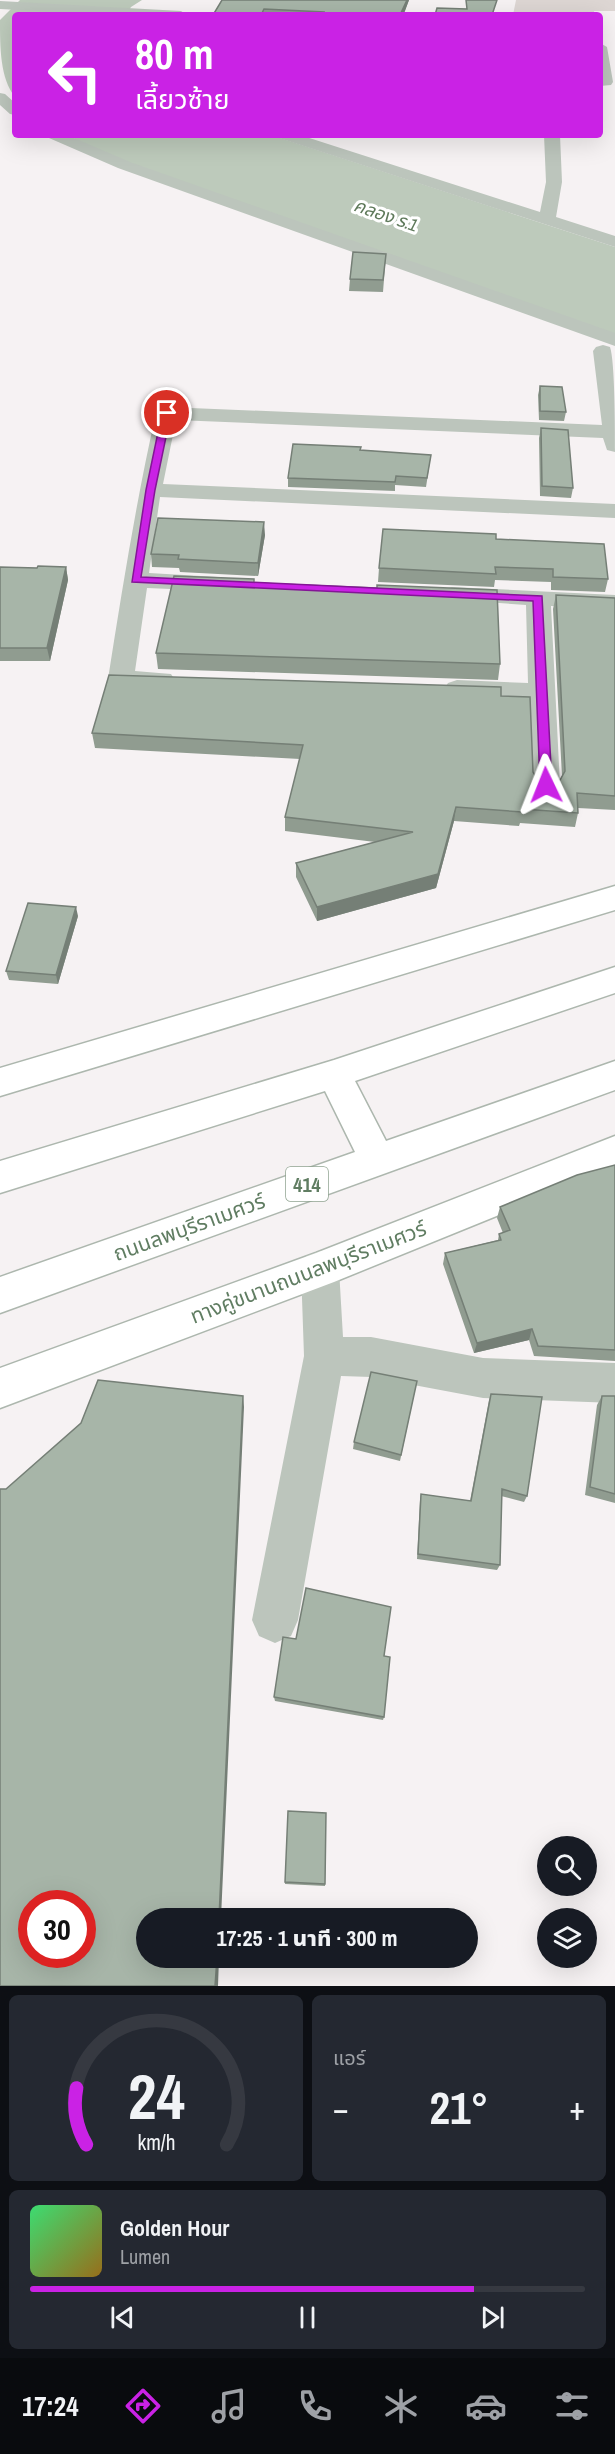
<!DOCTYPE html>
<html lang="th">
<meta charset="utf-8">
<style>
body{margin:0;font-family:"Archivo Narrow","Noto Sans Thai",sans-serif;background:#242831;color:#f1f3f6;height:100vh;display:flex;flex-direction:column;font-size:22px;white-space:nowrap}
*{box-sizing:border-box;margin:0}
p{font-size:20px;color:#9ea1a6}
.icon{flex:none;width:33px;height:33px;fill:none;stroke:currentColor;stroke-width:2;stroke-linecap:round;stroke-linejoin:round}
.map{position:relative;height:1986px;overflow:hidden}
.sheet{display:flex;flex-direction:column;gap:9px;padding:9px;background:#0d0f14;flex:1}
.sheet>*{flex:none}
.banner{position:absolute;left:12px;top:12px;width:591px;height:126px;border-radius:6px;box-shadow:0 6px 24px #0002;background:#ca22e5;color:#fff;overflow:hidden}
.controls{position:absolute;left:537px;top:1836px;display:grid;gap:12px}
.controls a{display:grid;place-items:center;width:60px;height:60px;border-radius:50%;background:#171b24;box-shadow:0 6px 24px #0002;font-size:30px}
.speed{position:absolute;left:18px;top:1890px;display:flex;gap:12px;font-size:30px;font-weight:700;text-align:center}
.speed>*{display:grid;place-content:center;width:78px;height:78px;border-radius:50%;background:#171b24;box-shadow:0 6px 24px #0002;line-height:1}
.speed .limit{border:9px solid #d22;background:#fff;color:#111}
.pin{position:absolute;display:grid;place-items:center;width:51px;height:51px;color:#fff;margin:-26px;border:3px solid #fff;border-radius:50%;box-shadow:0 2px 6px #0007}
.me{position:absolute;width:66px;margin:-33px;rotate:358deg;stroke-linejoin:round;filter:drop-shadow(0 0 4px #0008)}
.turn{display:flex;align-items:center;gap:21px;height:126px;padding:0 24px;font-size:27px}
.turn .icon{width:78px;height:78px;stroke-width:2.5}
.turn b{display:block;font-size:42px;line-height:51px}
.big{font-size:45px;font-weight:800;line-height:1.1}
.sheet .card{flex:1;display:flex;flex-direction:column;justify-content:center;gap:9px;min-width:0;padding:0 21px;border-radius:9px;background:#242831}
.sheet .dial{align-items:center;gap:0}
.dial svg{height:156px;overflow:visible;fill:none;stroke:#363941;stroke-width:7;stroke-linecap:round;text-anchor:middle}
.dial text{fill:#f1f3f6;stroke:none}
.song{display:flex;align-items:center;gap:18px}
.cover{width:72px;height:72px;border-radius:9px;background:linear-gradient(135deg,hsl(140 70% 55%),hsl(40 70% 35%))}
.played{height:6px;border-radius:3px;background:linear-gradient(90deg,#ca22e5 80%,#363941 80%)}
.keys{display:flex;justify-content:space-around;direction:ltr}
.heat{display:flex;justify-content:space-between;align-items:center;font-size:33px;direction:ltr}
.sheet .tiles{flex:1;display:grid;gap:9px;grid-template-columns:1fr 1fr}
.card:last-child{grid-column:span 2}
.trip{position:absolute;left:136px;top:1908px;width:342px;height:60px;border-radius:30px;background:#171b24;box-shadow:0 6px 24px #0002;font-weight:800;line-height:60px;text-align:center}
.menu{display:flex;height:96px;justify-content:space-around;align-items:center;background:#090b0e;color:#9ea1a6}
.menu .icon{width:42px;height:42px}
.menu .active{color:#ca22e5}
.menu b{font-size:27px;color:#f1f3f6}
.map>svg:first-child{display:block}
.green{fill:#ddd6d3}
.water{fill:#bdcabb}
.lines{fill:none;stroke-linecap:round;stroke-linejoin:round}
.major-casing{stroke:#adb7ae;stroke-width:3}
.minor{fill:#bcc5bc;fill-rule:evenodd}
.major{fill:#fff;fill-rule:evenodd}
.wall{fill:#909c90}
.shaded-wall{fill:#757f76}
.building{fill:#a7b5a8;stroke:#757f76;stroke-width:1.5;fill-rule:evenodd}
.route{fill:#ca22e5;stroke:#831695;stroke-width:1.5}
.labels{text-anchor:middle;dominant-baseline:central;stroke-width:6;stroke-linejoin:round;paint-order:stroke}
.far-water-label{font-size:18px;font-style:italic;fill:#5e795a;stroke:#fff}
.shield{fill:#fff;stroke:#90a491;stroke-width:1.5}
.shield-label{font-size:20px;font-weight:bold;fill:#607d62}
.street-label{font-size:21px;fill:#607d62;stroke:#fff}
</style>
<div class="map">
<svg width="615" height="1986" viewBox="0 0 615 1986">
<rect width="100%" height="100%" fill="#f6f2f3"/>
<path class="green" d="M516 0H615V11H594L595 15H513Z"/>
<path class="water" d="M20 0H142L131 7 126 15H15V97C0 78 0 47 0 20Z
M68 135H271L615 247V337L98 152Z"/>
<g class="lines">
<g class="major-casing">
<path id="major" d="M615 886V910L0 1096V1068Z
M615 967V993L355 1081 386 1141 615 1061V1090L0 1313V1277L355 1152 325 1091 0 1193V1161L334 1060Z
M615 1136V1168L334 1282 0 1408V1368L316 1253Z"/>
</g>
<path class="minor" d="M0 1 181 11 187 15H111L0 9Z
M600 43 607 47 613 82 611 85 600 86Z
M0 93 5 94 15 103V115L10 114 0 105Z
M46 135H67L130 162 615 333V346L118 168 49 138Z
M276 135H300L540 212 546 182 544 135H560L562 182 556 217 615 236V247L279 138Z
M603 345 610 347C615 361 615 431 615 452L607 450 603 438 176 420 163 484 615 504V518L160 497 149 573 218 577 227 579 230 584 227 589 218 591 147 588 135 671 171 674 175 680 171 686C153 691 130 690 112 685L108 679C122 590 136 502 156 413L160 409 167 407 602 425 593 351 596 347Z
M452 587 615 595V609L551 606 560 785 556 792 546 795 536 792 532 785 529 700 457 698 448 695 444 689 448 683 457 680 528 683 526 605 443 599 440 594 443 589Z
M320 1251 334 1256 339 1269 343 1337H371L483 1358 615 1363V1403L483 1398 371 1377 341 1376 298 1620 291 1636 275 1643 259 1636 252 1620 304 1356 301 1269 306 1256Z"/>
<use href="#major" class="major"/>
</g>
<path class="wall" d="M222 0H409L403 15H213Z
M386 254 383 292 349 291 350 279Z
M540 386 566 412 564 421 539 420 538 395Z
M541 428 573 488 571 498 540 496 539 438Z
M360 450 431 455 426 487 395 485V491L288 487V478Z
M265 535 258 576 180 572 179 568 152 567 151 554Z
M496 539 608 579 605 592 551 590V582L495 580 494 587 378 582 379 568Z
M0 567 37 568 66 567 68 580 50 661H0Z
M254 583 500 664 498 680 158 669 156 653Z
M556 595 615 598V810L578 808V813L575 827 520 823 519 826 454 821 436 888 317 921 296 877V863L375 842 285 831V817L300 759 95 748 92 733 501 696 533 772 538 780 550 783 560 780 562 776 553 609Z
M78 916 58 984 9 980 6 971Z
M615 1165V1361L534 1356 529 1340 474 1353 443 1264 445 1253 498 1240 499 1234 503 1233 497 1218 500 1207Z
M417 1381 400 1461 353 1449 354 1442Z
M491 1394 527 1496 524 1502 501 1496 500 1565 497 1570 417 1559 420 1500 421 1494 470 1501 489 1400Z
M602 1396H615V1503L585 1495 597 1405Z
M296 1639 384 1656V1717L383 1720 275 1701 274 1697Z
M326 1813 325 1886 285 1884V1882Z"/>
<path class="shaded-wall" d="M407 0H409L405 11 403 15H400Z
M264 522 265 535 258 576V563Z
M66 567 68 580 50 661 47 648Z
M456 807 454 821 436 888 317 921V907Z
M76 907 78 916 58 984 56 975Z
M532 1329 529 1340 474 1353 477 1343Z
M243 1396 244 1407 221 1918H219Z
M217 1958H219L218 1986H215Z"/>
<path class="building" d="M222 0H407L400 15H323L324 12 264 9 261 15H213Z
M466 0H497L492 15H435L437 8 467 9Z
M353 252 386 254 383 280 350 279Z
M540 386 562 387 566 412 540 411Z
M541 428 568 430 573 488 542 486Z
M293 444 361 447 360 450 431 455 427 478 396 476 395 482 288 478Z
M158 518 264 522 258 563 178 559 179 555 151 554Z
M383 529 496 534V539L604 544 608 579 553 577V569L495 567 496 574 379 568Z
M38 566 66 567 47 648H0V567L37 568Z
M174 576 254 579V583L377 588V585L497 590 500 664 156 653Z
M556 595 615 598V796L577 793 578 813 522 809V812L456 807 438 874 317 907 296 863 413 832 285 817 303 745 92 733 109 675 501 687V696L530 697 533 772 538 780 550 783 560 780 565 771Z
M28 903 76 907 56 975 6 971Z
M615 1165V1350L538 1346 532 1329 477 1343 445 1253 501 1240 499 1234 510 1230 500 1207 577 1175Z
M371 1372 417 1381 401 1455 354 1442Z
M98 1380 243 1396 219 1918H147V1958H217L215 1986H0V1489H6L81 1423ZM32 1904H82V1954H32Z
M491 1394 542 1397 527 1496 502 1489 500 1565 418 1554 421 1494 471 1501Z
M602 1396H615V1494L590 1487Z
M306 1588 391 1607 384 1656 390 1657 384 1717 274 1697 283 1637 296 1639Z
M288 1811 326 1813 325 1884 285 1882Z"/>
<path class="route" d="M167 411 171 413 155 490 141 577 542 596 552 785 551 788H542L540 785 533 601 132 582 146 490 162 413Z"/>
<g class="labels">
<g class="far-water-label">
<text transform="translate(386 215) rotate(19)">คลอง ร.1</text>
</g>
<rect class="shield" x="286" y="1167" width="42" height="34" rx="4.5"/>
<g class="shield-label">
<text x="307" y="1184">414</text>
</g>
<g class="street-label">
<text transform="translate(189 1227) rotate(-20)">ถนนลพบุรีราเมศวร์</text>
<text transform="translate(308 1272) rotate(-21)">ทางคู่ขนานถนนลพบุรีราเมศวร์</text>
</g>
</g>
</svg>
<div class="controls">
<a><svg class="icon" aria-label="search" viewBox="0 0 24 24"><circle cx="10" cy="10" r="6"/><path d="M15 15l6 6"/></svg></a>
<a><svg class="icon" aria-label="layers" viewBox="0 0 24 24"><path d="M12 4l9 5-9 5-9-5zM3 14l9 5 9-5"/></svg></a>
</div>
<div class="speed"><div class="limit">30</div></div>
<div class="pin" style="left:167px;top:413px;background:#d93025"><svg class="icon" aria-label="arrive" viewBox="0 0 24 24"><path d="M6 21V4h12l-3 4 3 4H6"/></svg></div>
<svg class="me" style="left:546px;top:785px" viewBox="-20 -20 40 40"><path d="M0-17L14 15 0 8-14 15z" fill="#ca22e5" stroke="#fff" stroke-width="4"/></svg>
<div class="trip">17:25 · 1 นาที · 300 m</div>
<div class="banner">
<div class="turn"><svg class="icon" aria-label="left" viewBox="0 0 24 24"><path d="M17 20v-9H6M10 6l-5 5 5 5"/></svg><div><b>80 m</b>เลี้ยวซ้าย</div></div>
</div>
</div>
<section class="sheet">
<div class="tiles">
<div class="card dial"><svg viewBox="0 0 100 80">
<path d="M14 69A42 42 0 1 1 86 69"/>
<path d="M14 69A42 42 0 0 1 9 40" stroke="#ca22e5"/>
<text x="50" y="56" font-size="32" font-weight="700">24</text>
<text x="50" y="72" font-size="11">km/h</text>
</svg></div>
<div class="card"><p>แอร์</p>
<div class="heat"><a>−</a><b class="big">21°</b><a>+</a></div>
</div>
<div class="card">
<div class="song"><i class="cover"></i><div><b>Golden Hour</b><p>Lumen</p></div></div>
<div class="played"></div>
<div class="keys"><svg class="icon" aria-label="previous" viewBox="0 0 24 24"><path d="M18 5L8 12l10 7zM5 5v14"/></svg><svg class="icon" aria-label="pause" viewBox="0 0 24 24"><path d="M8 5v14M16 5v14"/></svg><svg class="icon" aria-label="next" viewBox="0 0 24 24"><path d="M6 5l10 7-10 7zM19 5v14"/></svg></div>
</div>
</div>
</section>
<nav class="menu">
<b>17:24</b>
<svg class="icon active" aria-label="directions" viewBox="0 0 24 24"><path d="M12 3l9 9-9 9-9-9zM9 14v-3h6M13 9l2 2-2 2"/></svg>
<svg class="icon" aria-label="music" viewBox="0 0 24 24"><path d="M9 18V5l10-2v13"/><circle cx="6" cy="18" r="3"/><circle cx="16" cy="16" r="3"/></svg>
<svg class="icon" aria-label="phone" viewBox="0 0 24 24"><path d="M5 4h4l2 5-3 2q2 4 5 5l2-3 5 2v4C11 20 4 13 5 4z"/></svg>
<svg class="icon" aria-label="climate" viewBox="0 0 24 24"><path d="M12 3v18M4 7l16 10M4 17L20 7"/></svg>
<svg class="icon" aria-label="car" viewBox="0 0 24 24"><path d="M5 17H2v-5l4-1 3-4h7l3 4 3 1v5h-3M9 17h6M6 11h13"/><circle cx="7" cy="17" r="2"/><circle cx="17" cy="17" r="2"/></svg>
<svg class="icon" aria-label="filters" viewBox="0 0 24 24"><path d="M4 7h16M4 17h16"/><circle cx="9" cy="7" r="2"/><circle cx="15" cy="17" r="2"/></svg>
</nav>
